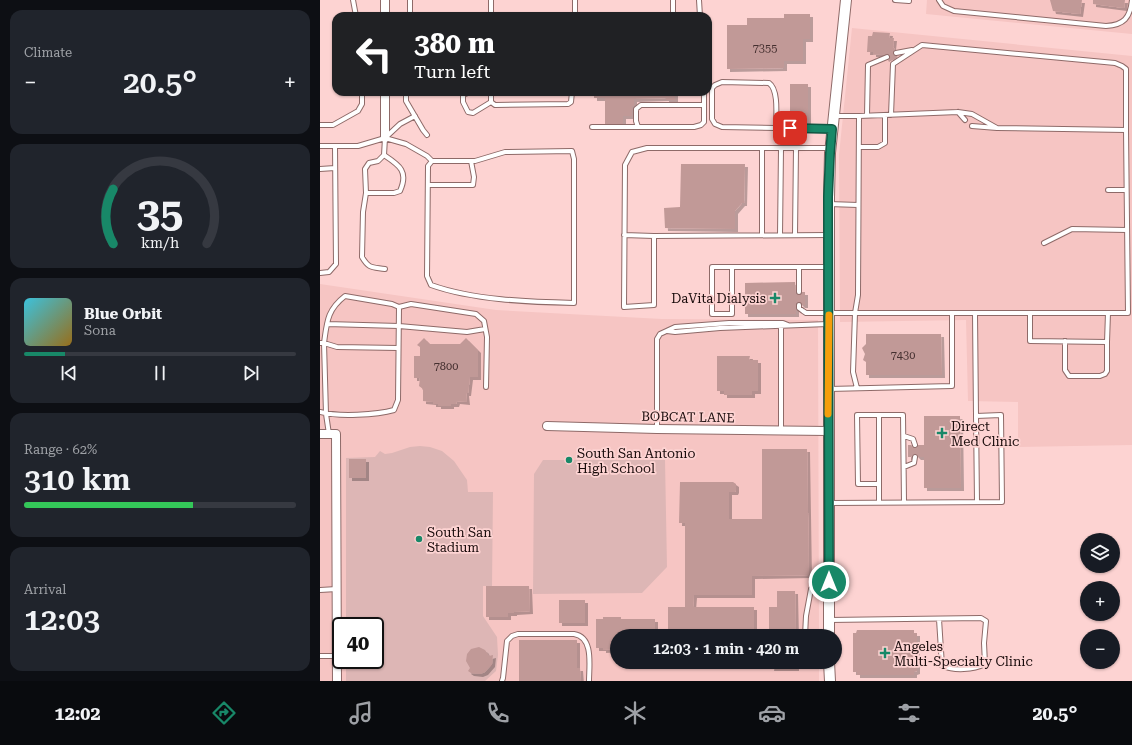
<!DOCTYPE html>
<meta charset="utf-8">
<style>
body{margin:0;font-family:"Roboto Serif",serif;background:#20242c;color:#f1f3f6;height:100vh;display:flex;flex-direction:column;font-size:15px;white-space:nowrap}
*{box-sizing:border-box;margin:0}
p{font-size:13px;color:#9ea1a6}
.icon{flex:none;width:22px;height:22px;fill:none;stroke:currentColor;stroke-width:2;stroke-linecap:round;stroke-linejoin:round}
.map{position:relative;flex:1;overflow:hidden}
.drawer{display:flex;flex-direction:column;gap:10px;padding:10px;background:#0d0f14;width:320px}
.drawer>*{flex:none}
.banner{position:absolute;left:12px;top:12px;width:380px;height:84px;border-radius:12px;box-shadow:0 1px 3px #0004;background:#202124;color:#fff;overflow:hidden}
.fabs{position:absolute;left:760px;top:533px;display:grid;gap:8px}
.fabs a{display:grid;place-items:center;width:40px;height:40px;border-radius:50%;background:#171b24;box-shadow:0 1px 3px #0004;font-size:20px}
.speed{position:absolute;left:12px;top:617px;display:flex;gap:8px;font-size:20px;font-weight:700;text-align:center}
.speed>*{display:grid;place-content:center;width:52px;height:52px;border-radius:50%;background:#171b24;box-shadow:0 1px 3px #0004;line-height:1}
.speed .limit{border:2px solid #111;border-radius:6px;background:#fff;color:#111}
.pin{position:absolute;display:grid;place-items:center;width:34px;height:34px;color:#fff;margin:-17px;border-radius:8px;box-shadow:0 2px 6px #0006}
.me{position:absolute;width:44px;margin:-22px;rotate:0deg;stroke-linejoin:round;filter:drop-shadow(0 0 3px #0008)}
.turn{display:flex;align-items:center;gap:14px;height:84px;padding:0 16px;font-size:18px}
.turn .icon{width:52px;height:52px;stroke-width:2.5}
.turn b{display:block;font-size:28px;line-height:34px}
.big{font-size:30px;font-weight:600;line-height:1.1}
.drawer .card{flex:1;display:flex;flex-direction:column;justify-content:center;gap:6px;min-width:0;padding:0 14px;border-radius:12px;background:#20242c}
.drawer .dial{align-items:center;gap:0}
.dial svg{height:104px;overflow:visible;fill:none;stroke:#363941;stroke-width:7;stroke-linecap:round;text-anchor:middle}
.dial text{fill:#f1f3f6;stroke:none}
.song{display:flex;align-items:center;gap:12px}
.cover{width:48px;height:48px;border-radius:6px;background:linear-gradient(135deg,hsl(190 70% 55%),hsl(40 70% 35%))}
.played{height:4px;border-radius:2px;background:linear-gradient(90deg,#188868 15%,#363941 15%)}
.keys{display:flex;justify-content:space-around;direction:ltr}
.heat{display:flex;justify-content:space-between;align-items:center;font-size:22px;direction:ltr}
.charge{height:6px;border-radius:3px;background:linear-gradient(90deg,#34c759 62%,#363941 0)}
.trip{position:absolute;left:290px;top:629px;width:232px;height:40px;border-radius:20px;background:#171b24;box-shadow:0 1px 3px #0004;font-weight:600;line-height:40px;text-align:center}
.menu{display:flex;height:64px;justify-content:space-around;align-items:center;background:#090b0e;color:#9ea1a6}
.menu .icon{width:28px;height:28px}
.menu .selected{color:#188868}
.menu b{font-size:18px;color:#f1f3f6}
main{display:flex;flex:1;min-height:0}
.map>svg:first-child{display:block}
.built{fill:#f6c5c3;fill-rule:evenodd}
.green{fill:#ddb6b5}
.building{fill:#c19997;filter:url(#shadow)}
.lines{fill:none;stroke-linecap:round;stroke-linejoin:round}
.service-casing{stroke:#8e6a68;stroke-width:6}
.minor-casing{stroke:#8e6a68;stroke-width:10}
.tertiary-casing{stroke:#8e6a68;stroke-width:12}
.service{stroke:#fff;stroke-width:4}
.minor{stroke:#fff;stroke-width:8}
.tertiary{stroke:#fff;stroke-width:10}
.route-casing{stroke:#105844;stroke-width:10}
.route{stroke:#188868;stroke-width:7}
.slow{stroke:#f59e0b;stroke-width:7}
.poi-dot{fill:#188868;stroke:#fdd3d2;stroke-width:1.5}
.labels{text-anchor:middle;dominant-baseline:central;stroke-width:3.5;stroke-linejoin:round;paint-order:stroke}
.number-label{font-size:11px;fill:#442f2f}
.poi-label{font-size:13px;fill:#1a0c0c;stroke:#fdd3d2;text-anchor:start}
.street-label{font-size:13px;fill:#1a0c0c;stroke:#fdd3d2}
</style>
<main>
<section class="drawer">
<div class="card"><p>Climate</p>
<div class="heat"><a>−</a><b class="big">20.5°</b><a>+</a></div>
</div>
<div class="card dial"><svg viewBox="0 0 100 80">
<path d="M14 69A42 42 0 1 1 86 69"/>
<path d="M14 69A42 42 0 0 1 14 27" stroke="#188868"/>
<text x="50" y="56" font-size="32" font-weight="700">35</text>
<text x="50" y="72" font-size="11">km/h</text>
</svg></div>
<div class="card">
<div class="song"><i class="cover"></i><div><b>Blue Orbit</b><p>Sona</p></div></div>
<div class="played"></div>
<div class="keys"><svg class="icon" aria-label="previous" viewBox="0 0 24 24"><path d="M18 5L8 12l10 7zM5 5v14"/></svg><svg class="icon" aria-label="pause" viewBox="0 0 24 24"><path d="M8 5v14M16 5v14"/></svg><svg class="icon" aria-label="next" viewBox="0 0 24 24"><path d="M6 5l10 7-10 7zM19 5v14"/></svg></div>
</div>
<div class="card"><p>Range · 62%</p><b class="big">310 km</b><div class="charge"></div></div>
<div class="card"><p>Arrival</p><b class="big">12:03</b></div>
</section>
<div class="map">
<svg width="812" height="681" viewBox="0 0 812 681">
<defs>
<filter id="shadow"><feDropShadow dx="3" dy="3" stdDeviation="0" flood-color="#0004"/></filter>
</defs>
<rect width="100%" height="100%" fill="#fdd3d2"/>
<path class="built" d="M607 0H812V34L606 14Z
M532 28 812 56V445L698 447V402L648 401 646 320 520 322 519 155Z
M0 284 176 310 342 319 498 320 499 636H297V662H499V681H0ZM21 626H55V660H21Z"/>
<path class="green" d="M100 446 110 447 122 451 134 461 147 480 148 492H173L172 586H163V616L177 637 178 655 176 671 165 681H26V660H55V626H26V458L55 457 60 451 65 454 72 453 90 447Z
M223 460H345L347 567 322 593 213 594 214 474Z"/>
<path class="building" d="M730 0H762L760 14 733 11Z
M773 0H805L804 8 773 4Z
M464 14H490V39H483V61H464V68L407 69V25H427V18H464Z
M553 32 570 33 569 38H574L573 47 575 50 573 54 578 57 569 62 568 60 570 57 569 54 562 55 553 54V52H547L548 36H552Z
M470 84H488V121H470Z
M274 92H355V100H346V98L314 99V106H312V116H303V124H285V98H274Z
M361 164H425L424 203H422L415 211V229L345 228 344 208 360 207Z
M475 282 476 294 479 295 482 292H485V305H482L479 302 476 303V314H425V283Z
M546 334H621L622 375H546V362L543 360 545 354 542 348 546 344Z
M104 338 110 344H140L146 338 158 350V377H150L148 393H146L147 402 137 401 136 404H131V406H118V404H113V402L103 401V389L99 386 100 378H94V356H100V347L97 345Z
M397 356H430L429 360H438V391H432V395H404V391H397Z
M604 416H640L641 488H604V457H598L595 454 593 455 591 457H588V445H591L595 448 598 445H604Z
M442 449H487L489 575 432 576V595H374L373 607H434V633H348V607H365V523H359L360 482H413L416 484V490L415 492H409V519H442Z
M29 459H46V478H29Z
M166 586H209L210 611 194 612V613H188V617H166Z
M457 591H475L476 636H449V607H457Z
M239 600H265V623H239Z
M283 617H301V619H335V636H297V649L283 650V648H276V619H283Z
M537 630H594V633H597V671L594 672V675H537V672H533V633H536Z
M199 640H257V668H260L261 681H199Z
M159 647 165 650 169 656 173 655 172 664 165 672 160 674 151 673 148 671 150 668 146 661 147 654 151 649Z
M452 662H476V668H451Z"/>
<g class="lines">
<g class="service-casing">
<path id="service" d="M33 0 36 16
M255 0V16
M379 0 380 16
M575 0 589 1
M619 0 623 6 634 11 786 26C804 25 810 18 812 0
M90 16V0
M171 16V0
M352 16 353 15V0
M576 53 592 50
M86 92V101L103 130 107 135
M150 92 143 95V102L148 112 153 113 171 102
M171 92V102L175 105 248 104 251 102 252 92
M638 112 645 120
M547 115 548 65 567 57
M571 115 573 64 602 45 795 63 802 66 806 69V130
M515 116H539
M0 125H13L38 111 42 104V92
M652 126 677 128
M272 127H374L381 125 384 122V92
M318 127 316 121V109L321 105H383
M456 128C456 116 459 90 449 83L402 82 395 85 392 88V119L395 124 402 127 512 129
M0 146H38L65 138 86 144 107 156 112 161H155L185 152 252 151 254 159V303C209 302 153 300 111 285L107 276 108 166 112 161
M539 147H558L565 143V115
M442 149V235
M64 155C79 165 89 171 80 191L74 193H46L45 169 49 163 58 161 64 155 65 138 80 124 95 116
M0 169 15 168
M108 185H153L154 177 151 161
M788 190H806
M46 193 43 212 42 257C49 269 52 267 65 269
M509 204 538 205
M304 235 334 236
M460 235 461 149
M475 235 476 148
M509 235 334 236V305L304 307 305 165 312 152 327 148H510
M724 243 752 229 807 230
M412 267V314H392V267H508
M0 273 9 272 16 264 15 146
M479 292V267
M479 305V308L483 311 486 313H632V386L509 389
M79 307 91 304 156 314 164 321 167 337 166 387
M655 313 656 416
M710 313V341L787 342 788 313
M7 324 79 326 147 332 165 329
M347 331 355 332 400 328 508 324
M745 341V370L749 376H780L785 374 787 371V342
M0 343H4C7 322 7 310 25 296L72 304 79 307 78 400 74 410C57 415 18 417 0 412
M537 388 533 372 535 313 538 295 539 116 638 112 652 114 677 128 806 130 808 313H632
M337 429V339L340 334 355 327 409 323H463L468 325
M461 430V327
M9 434 6 414 4 343 17 347 78 348
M584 436 593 439 595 445
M584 467 594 463 595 457
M559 484V415
M559 502V484H538L537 415H583L584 502
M510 503 682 502 681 415 656 416 657 502
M0 590 17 589
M509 620 661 618 666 621 664 643 665 664C653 670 635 671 622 666L619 619
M485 636 486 616 491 589 496 583 509 582
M0 656H17
M182 681 183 678 187 641 192 636 198 634H254C274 637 269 666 269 681"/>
</g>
<g class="minor-casing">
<path id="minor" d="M65 16V0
M65 138V92
M227 426 337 429 508 431
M0 434H16L17 681"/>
</g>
<g class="tertiary-casing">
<path id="tertiary" d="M509 636V197L510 153 526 0
M509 662 510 681"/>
</g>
<use href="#service" class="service"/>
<use href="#minor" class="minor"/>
<use href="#tertiary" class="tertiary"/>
</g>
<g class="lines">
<g class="route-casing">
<path id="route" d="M470 128 512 129 510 153 508 197 509 582"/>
</g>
<use href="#route" class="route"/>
<path class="slow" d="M508 414 509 315"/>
</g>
<g class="poi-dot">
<path d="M453 292h4v4h4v4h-4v4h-4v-4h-4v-4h4z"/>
<path d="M620 427h4v4h4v4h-4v4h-4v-4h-4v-4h4z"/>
<circle cx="249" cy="460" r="4"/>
<circle cx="99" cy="539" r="4"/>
<path d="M563 647h4v4h4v4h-4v4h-4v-4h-4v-4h4z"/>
</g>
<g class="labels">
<g class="number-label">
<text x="445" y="48">7355</text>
<text x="583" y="355">7430</text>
<text x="126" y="366">7800</text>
</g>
<g class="poi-label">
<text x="446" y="298" text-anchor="end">DaVita Dialysis</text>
<text x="631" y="426">Direct<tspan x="631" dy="15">Med Clinic</tspan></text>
<text x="257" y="453">South San Antonio<tspan x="257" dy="15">High School</tspan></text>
<text x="107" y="532">South San<tspan x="107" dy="15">Stadium</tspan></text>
<text x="574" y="646">Angeles<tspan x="574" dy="15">Multi-Specialty Clinic</tspan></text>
</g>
<g class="street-label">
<text transform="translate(368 417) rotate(1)">BOBCAT LANE</text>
</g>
</g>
</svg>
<div class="fabs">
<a><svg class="icon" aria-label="layers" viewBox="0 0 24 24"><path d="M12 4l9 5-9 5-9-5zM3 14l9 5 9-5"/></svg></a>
<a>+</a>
<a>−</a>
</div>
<div class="speed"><div class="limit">40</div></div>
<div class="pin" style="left:470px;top:128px;background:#d93025"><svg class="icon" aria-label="arrive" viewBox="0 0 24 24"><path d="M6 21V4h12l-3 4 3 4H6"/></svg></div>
<svg class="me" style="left:509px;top:582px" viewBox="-20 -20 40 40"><circle r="17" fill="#188868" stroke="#fff" stroke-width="3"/><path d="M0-11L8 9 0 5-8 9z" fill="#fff"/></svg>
<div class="trip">12:03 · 1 min · 420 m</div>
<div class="banner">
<div class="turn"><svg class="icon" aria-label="left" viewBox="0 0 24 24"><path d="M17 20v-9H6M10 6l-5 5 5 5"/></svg><div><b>380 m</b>Turn left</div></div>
</div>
</div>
</main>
<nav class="menu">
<b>12:02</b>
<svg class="icon selected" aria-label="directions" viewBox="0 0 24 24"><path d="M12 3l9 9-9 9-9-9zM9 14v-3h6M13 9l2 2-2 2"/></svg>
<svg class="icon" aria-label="music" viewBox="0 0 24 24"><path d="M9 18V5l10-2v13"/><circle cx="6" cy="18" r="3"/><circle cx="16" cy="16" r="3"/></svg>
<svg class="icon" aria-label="phone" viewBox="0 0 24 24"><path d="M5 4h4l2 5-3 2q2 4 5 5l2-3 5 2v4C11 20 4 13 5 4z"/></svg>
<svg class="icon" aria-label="climate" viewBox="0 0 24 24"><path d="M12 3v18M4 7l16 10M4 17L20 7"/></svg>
<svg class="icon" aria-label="car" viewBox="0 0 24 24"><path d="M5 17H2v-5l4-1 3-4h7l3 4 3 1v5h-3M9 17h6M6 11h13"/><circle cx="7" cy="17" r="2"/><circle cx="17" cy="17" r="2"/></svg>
<svg class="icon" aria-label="filters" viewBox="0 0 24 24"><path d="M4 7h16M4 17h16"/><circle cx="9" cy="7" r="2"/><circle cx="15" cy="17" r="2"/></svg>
<b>20.5°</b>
</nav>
